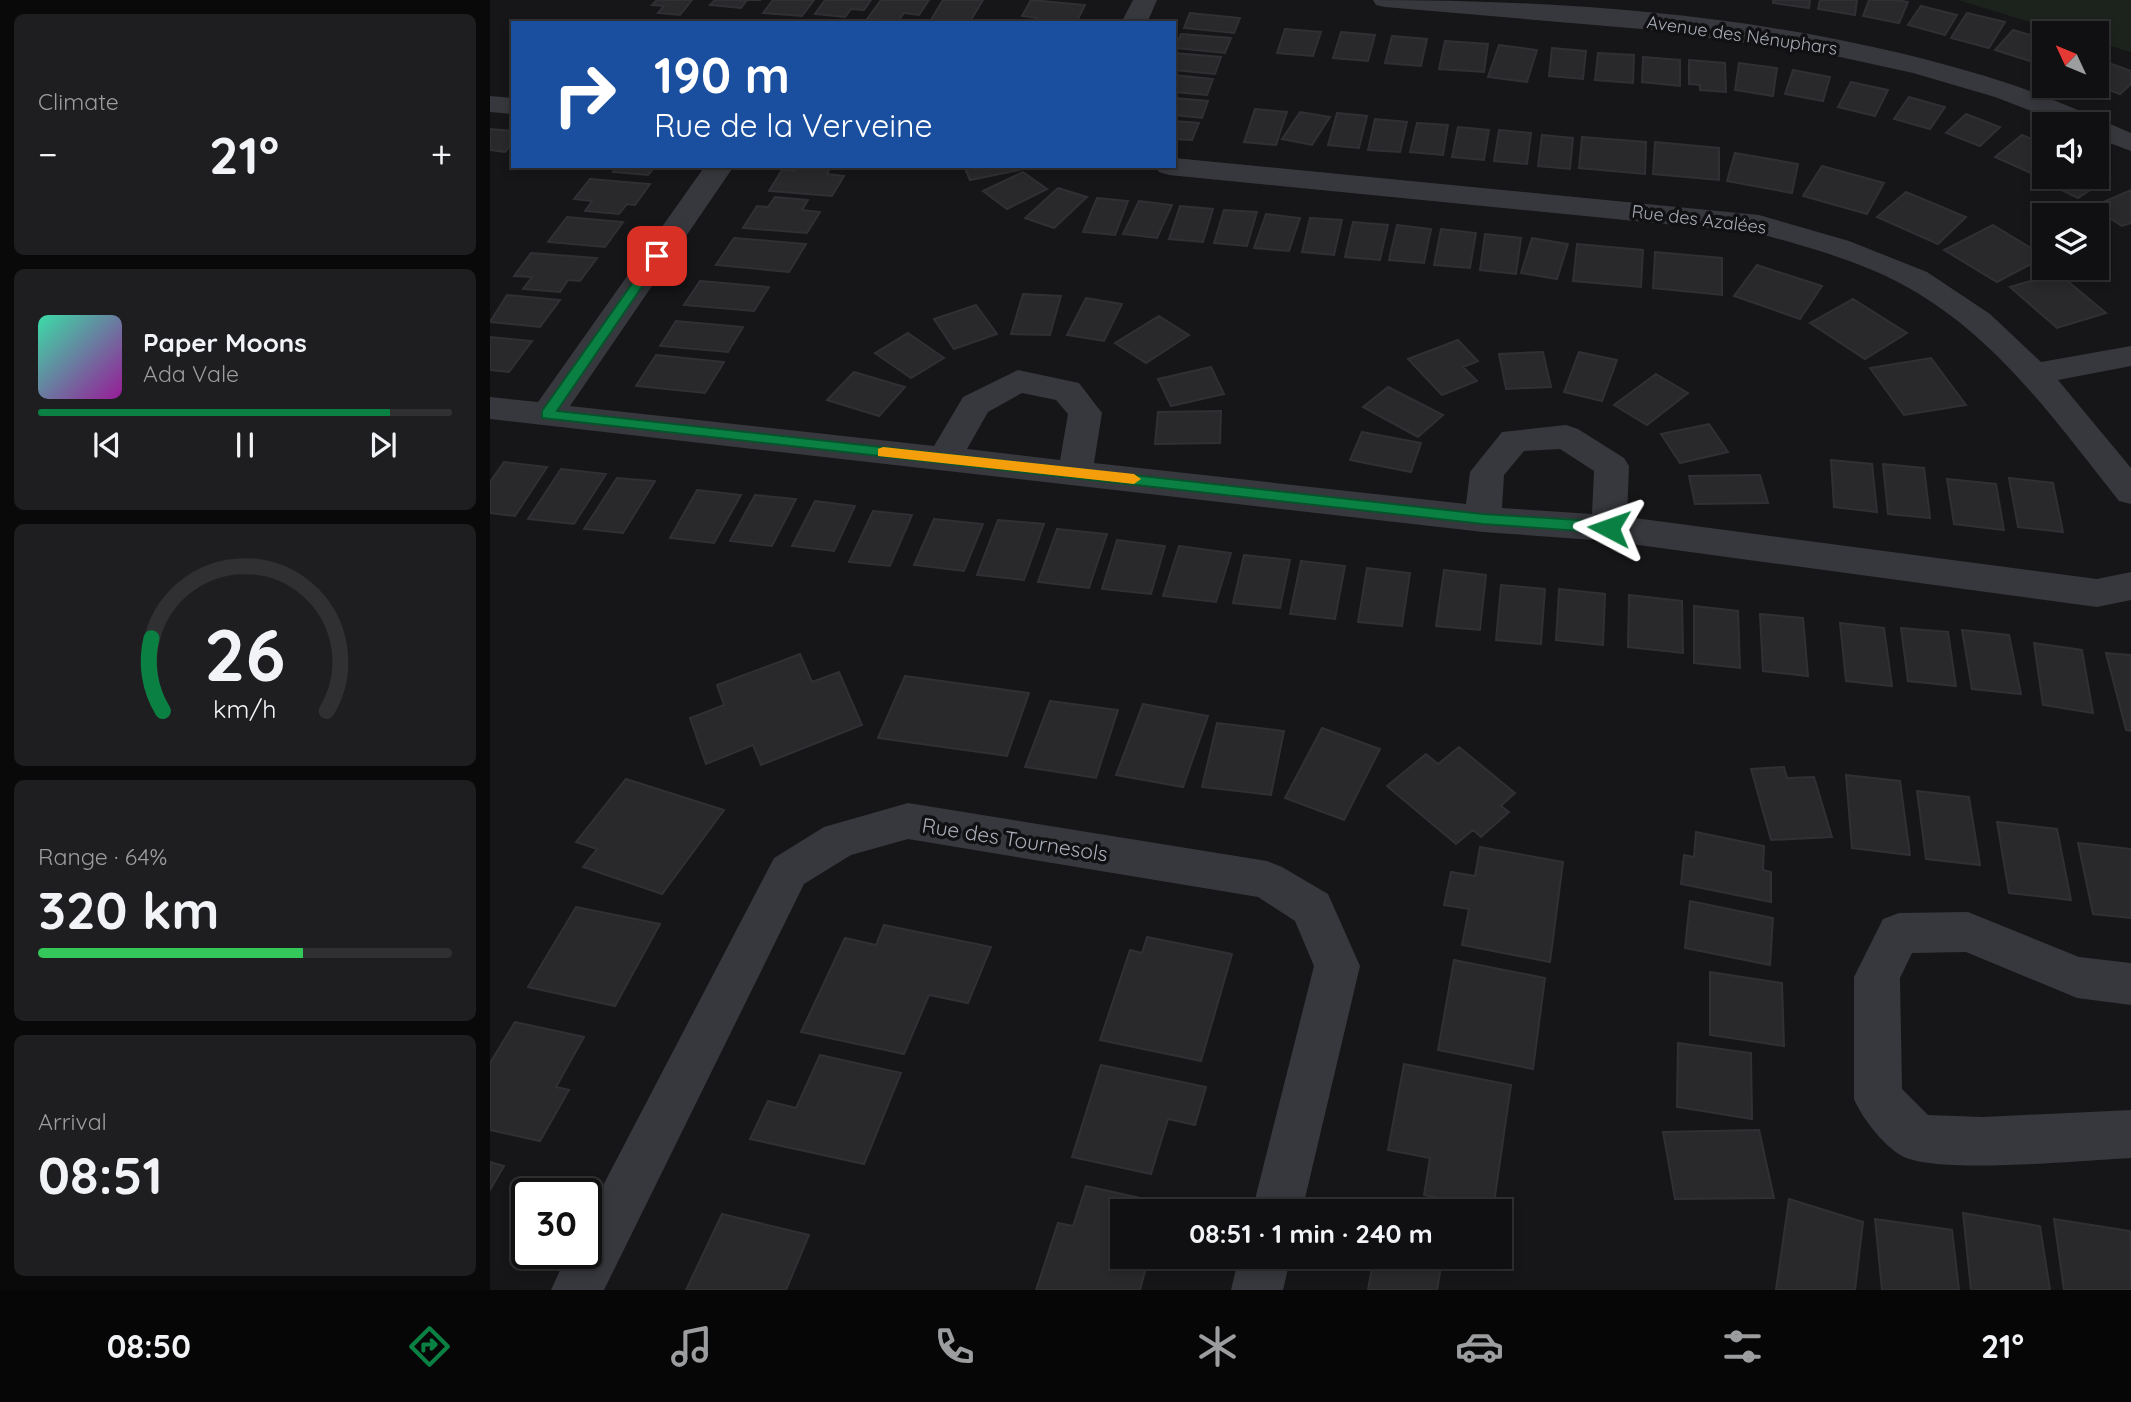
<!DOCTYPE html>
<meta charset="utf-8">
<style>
body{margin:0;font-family:Quicksand,sans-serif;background:#1e1e20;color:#f1f3f6;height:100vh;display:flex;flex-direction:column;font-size:26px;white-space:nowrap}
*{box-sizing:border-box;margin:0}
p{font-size:23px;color:#9c9d9f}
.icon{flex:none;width:38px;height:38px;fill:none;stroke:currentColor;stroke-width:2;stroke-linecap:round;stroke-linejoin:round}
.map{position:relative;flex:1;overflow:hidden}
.side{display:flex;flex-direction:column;gap:14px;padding:14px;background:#09090a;width:490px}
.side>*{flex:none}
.guide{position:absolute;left:21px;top:21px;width:665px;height:147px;border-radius:0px;box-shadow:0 4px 10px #0003,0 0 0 2px #303032;background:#1a4fa0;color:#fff;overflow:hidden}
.needle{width:46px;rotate:314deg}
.tools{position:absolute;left:1542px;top:21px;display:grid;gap:14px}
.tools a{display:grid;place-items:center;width:77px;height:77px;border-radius:0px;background:#101012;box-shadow:0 4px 10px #0003,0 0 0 2px #303032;font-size:35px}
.speed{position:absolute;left:21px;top:1178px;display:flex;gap:14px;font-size:35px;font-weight:700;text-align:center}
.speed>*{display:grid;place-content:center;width:91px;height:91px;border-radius:50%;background:#101012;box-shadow:0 4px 10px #0003,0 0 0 2px #303032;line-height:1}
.speed .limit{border:4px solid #111;border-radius:10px;background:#fff;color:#111}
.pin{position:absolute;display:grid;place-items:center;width:60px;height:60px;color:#fff;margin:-30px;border-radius:14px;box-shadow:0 4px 10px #0006}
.me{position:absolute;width:77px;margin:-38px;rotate:274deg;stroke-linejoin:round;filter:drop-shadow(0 0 5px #0008)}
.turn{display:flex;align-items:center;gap:24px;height:147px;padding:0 28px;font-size:32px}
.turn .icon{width:91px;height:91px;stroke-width:2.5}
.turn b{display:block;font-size:49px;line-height:60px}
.big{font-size:52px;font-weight:700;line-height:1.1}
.side .widget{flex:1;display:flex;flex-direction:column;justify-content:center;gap:10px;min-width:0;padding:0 24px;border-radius:10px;background:#1e1e20}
.side .dial{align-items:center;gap:0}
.dial svg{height:182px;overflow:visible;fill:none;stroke:#303032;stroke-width:7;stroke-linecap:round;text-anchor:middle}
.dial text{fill:#f1f3f6;stroke:none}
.song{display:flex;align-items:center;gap:21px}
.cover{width:84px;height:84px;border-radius:10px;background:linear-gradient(135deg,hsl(160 70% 55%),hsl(300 70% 35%))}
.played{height:7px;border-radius:4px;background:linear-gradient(90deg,#0b8043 85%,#303032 85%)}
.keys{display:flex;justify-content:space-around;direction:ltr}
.heat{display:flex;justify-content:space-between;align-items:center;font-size:38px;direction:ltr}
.charge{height:10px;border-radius:5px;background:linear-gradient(90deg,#34c759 64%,#303032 0)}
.trip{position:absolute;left:620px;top:1199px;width:402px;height:70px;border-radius:0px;background:#101012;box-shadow:0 4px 10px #0003,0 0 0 2px #303032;font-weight:700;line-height:70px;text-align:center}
.tabs{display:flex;height:112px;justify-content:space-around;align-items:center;background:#060607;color:#9c9d9f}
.tabs .icon{width:49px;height:49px}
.tabs .selected{color:#0b8043}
.tabs b{font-size:32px;color:#f1f3f6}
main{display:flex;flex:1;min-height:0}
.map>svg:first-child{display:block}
.green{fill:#1c231d}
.building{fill:#29292c;stroke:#303034;stroke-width:2}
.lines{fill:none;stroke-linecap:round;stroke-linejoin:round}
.street{fill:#37383d;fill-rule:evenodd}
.route{fill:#0b8043;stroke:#07532c;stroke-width:2}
.slow{fill:#f59e0b}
.labels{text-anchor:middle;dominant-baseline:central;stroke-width:7;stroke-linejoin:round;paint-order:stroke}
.far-street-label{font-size:18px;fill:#a8adb8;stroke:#111113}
.street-label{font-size:21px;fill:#a8adb8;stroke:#111113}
</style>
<main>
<section class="side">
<div class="widget"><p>Climate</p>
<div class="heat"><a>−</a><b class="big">21°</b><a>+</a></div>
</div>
<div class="widget">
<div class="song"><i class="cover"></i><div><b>Paper Moons</b><p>Ada Vale</p></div></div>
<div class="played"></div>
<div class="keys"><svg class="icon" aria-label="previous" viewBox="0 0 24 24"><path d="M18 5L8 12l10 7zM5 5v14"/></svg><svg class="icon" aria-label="pause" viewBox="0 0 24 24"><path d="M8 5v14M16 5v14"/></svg><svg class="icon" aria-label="next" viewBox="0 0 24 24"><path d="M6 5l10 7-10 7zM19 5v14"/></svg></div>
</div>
<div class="widget dial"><svg viewBox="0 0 100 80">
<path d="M14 69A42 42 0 1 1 86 69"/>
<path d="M14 69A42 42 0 0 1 9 37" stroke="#0b8043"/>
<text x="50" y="56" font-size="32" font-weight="700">26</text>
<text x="50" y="72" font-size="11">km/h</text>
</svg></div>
<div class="widget"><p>Range · 64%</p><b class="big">320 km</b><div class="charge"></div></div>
<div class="widget"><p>Arrival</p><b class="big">08:51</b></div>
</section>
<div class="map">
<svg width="1641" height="1290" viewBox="0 0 1641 1290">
<rect width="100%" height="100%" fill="#161618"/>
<path class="green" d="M1468 0H1641V52L1607 42 1606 33H1576Z"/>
<path class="building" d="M167 0H202L190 15 168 13 174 6 162 5Z
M225 0H271H257L251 8 220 5Z
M283 0H324L312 16 273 13Z
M335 0H381L374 10 361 9 355 17 325 14Z
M391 0H439L429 15 414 13 408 21 377 19Z
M453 0H493L479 23H439Z
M541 0 595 5 587 21 544 23 547 18 532 16Z
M1283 0H1320L1319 8 1283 3Z
M1330 0H1367L1365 15 1328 9Z
M1379 0H1407L1418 2 1409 23 1373 16Z
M1431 6 1467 15 1455 35 1418 25Z
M700 13 750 18 744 33 694 28Z
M1477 13 1515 22 1499 48 1461 38Z
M795 29 831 32 823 56 787 53Z
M1523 30 1554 39V45L1540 61 1505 50Z
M851 32 885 35 878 61 843 58Z
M691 34 741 38 735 53 685 48Z
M902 36 937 39 931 66 895 63Z
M955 41 998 44 994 72 949 69Z
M1009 45 1047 50 1037 82 998 77Z
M1062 48 1096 51 1093 79 1059 76Z
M684 53 731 57 725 74 684 70Z
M1108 53 1144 55 1143 83 1105 80Z
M1153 57 1190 60V86L1152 82Z
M1199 60 1235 63 1236 92 1210 90V85L1199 84Z
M1616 62 1641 71V84L1630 94 1606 85V70Z
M1249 63 1287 68 1283 96 1245 90Z
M1303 70 1340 77 1333 101 1295 94Z
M684 75 723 79 717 95 684 92Z
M1361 82 1398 90 1385 116 1348 107Z
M1419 97 1455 107 1440 129 1404 119Z
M684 98 718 101 712 118 684 115Z
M765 109 797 112 786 145 754 142Z
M810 112 840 117 822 145 792 139Z
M847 113 877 116 869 148 838 145Z
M1476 114 1510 127 1490 146 1456 133Z
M885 119 917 122 910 152 878 150Z
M684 121 709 123 702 140 684 139Z
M927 123 958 125 953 155 920 152Z
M968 127 999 130 994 160 962 157Z
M0 129 23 131V142L15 152 0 150Z
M1009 130 1041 133 1037 164 1004 161Z
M1052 135 1083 138 1080 169 1048 166Z
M1532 135 1554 144V162L1541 173 1505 157Z
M1092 137 1156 142 1155 174 1089 168Z
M1165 142 1229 148V180L1163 174Z
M1245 153 1308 164 1302 193 1237 181Z
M127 166H177L165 167 158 175 123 172Z
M308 166H341L337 174 354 176 342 196 279 191 292 170 304 171Z
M474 166H527L529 170 480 180Z
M1332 166 1394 183 1377 214 1313 196Z
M1606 170 1620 177 1588 198 1553 181 1560 177H1606Z
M533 172 557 189 517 209 493 191Z
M100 179 160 184 145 205 137 204 129 214 95 211 102 201 84 199Z
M568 188 597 197 564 228 535 218Z
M1641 190V223L1632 226 1602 207Z
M1416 192 1476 217 1448 244 1387 217Z
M285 197 318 200 312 210 330 212 317 233 253 228 267 206 278 207Z
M607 198 638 201 625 235 593 232Z
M649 201 682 205 667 238 633 234Z
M690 206 723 209 713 242 679 239Z
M734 210 767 212 757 246 724 243Z
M776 214 810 218 799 251 764 248Z
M77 217 133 222 115 247 58 242Z
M820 218 852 220 844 255 812 252Z
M863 222 898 225 890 260 855 257Z
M907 225 941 229 934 263 899 260Z
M1503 225 1554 256V257L1507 282 1454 250Z
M951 229 986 233 980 268 944 265Z
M995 234 1031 238 1026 274 990 270Z
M244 238 316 244 299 272 226 265Z
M1042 238 1078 244 1067 279 1031 273Z
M1087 244 1153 250 1151 287 1083 281Z
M1165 252 1232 258V295L1163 288Z
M41 253 107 258 90 281 78 280 70 292 33 289 42 277 24 276Z
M1267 265 1332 286 1310 319 1244 296Z
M1568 273 1616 313 1567 328 1520 287Z
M210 281 279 287 264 311 194 305Z
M533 294 571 296 560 335 521 334Z
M17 295 70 300 50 327 0 322Z
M596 298 632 304 614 341 577 335Z
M1363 299 1417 333 1375 359 1320 323Z
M486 305 507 334 464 349 444 319Z
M669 316 699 335 656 363 625 343Z
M186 321 253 327 238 352 170 346Z
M418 333 454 358 421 378 385 353Z
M0 337 42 341 19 372 0 370Z
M968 340 988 361 973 367 987 381 952 395 918 359Z
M1053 352 1061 387 1016 389 1009 354Z
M1089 352 1127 360 1112 401 1074 392Z
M166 355 234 362 215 393 146 386Z
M1441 358 1476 405 1414 415 1380 368Z
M721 367 734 394 681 406 668 379Z
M364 372 415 387 389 416 337 400Z
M1166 374 1198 393 1157 425 1124 405Z
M898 387 953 415 928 437 873 407Z
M731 411 730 443 665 444 668 412Z
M1219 424 1238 452 1190 463 1171 434Z
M872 432 931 443 921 472 860 460Z
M1341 460 1382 464 1387 512 1344 507Z
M14 462 57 467 25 516 0 513V482Z
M1393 464 1434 468 1440 518 1398 514Z
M71 469 116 474 84 524 38 519Z
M1270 475 1278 503 1205 504 1199 476Z
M127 478 165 481 133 533 94 529Z
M1519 478 1563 483 1573 532 1528 527Z
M1457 479 1506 484 1514 530 1464 524Z
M207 490 251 495 224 543 180 538Z
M265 495 306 499 282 546 240 541Z
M325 501 365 506 344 551 302 546Z
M383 511 422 515 400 566 359 562Z
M444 519 493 524 474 571 424 565Z
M508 520 554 524 534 580 487 575Z
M567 529 617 534 599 588 548 582Z
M627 540 675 546 661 594 612 589Z
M689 546 741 553 726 602 673 596Z
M754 555 800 560 790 608 743 603Z
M811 561 855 566 845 619 800 614Z
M877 568 920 573 912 626 868 622Z
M954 570 996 575 990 630 946 626Z
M1011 585 1055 589 1051 644 1006 640Z
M1069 589 1115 594 1113 645 1066 640Z
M1139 595 1192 601 1193 653 1138 647Z
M1204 606 1248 611 1250 668 1204 663Z
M1270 614 1313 618 1318 676 1273 671Z
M1350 623 1394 628 1402 686 1356 681Z
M1411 628 1458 632 1466 686 1418 681Z
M1472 630 1519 635 1531 694 1482 689Z
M1544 643 1592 650 1603 713 1553 705Z
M1616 653 1641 655V731L1636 730Z
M310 654 322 682 349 672 372 725 271 765 263 745 216 764 200 718 234 705 227 685Z
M415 676 539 693 517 756 388 738Z
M560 701 628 710 606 778 535 767Z
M653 704 718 716 693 787 626 775Z
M727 723 794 731 781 795 712 787Z
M832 728 890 749 854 820 795 798Z
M969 747 1025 793 1011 806 1019 812 991 837 983 830 966 844 897 786 936 754 948 764Z
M1294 767 1297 778 1324 777 1342 837 1281 840 1261 769Z
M1356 775 1410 781 1420 855 1362 848Z
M136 779 234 810 172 894 93 867 107 849 86 842Z
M1427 791 1479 797 1490 865 1436 859Z
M1507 822 1567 829 1581 900 1519 893Z
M1206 832 1274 846 1273 870 1281 872V902L1191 884 1194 855 1204 857Z
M1588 843 1641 849V918L1603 914Z
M990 847 1073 862 1060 962 972 945 979 909 954 905 961 872 985 876Z
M1200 901 1283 918 1280 965 1195 948Z
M86 907 170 924 125 1006 38 987Z
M394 925 501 947 478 1003 439 995 414 1054 311 1032 355 938 386 945Z
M657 937 742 954 711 1061 610 1040 640 950 652 953Z
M964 960 1055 978 1043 1069 948 1050Z
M1220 972 1292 983 1294 1046 1220 1035Z
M25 1022 94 1037 66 1087 79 1090 50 1141 0 1130V1063Z
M1188 1043 1261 1053 1262 1119 1187 1107Z
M330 1055 411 1073 374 1164 260 1139 278 1101 306 1108Z
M914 1064 1021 1085 1003 1210 934 1195 940 1158 898 1150Z
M611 1065 716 1087 705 1125 678 1119 661 1174 582 1157Z
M1269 1130 1284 1198 1185 1199 1173 1132Z
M0 1162 14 1166 0 1190Z
M596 1186 655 1199 652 1211H632V1256H659L650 1290H546L568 1223 583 1226Z
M1299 1199 1373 1222 1365 1290H1286Z
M1473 1213 1550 1226 1560 1290H1481Z
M232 1214 319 1235 296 1290H196Z
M1385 1219 1462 1230 1469 1290H1392Z
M1564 1219 1640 1231 1641 1290H1574Z
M884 1256H906L951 1267 947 1290H878Z"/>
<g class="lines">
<path class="street" d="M643 0H667L657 23H631Z
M883 0C1096 0 1319 18 1523 85 1564 99 1602 116 1641 133V151L1606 138V124H1575L1505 97 1423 73 1341 55 1163 30 895 7 886 5Z
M0 96 23 98V114L0 112Z
M684 158 1269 215 1359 241 1437 272 1500 314 1551 362 1641 346V366L1568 380 1641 468V504L1629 501C1566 422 1507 337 1417 287 1371 261 1317 247 1267 233L679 175 669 172 665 166H684Z
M215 166H244L80 406 444 446 473 397 528 370 589 383 612 413 604 463 976 504 980 472 1012 432 1076 425 1088 429 1134 458 1139 466 1137 517 1607 579 1641 572V600L1607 607 1119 541 993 532 0 419V397L48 402ZM532 393 566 400 578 414 570 460 477 449 498 412ZM1070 449 1104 471 1102 514 1012 508 1014 475 1034 451Z
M418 803 777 861 792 867 838 894 870 966 812 1211H762L824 966 805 921 768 897 418 839 361 855 314 884 114 1290H61L78 1253H96V1218L284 858 334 827Z
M1478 912 1589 957 1641 963V1005L1587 998 1476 952 1422 953 1410 978 1412 1089 1438 1115 1493 1117 1641 1110V1158C1595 1160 1447 1175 1412 1156 1393 1145 1372 1118 1364 1099V977L1393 919 1409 913Z
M749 1256H801L793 1290H741Z"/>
</g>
<path class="route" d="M163 254 173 256 67 411 993 514 1119 522 1126 528 1119 533 993 524 52 418V411Z"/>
<path class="slow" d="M393 447 644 474 651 479 644 484 388 456V449Z"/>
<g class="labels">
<g class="far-street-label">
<text transform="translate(1252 35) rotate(8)">Avenue des Nénuphars</text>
<text transform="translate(1209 219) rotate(7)">Rue des Azalées</text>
</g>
<g class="street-label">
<text transform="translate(525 839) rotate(9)">Rue des Tournesols</text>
</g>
</g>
</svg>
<div class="tools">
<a><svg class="needle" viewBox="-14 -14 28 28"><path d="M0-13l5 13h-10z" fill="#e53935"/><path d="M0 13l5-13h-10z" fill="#9c9d9f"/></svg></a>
<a><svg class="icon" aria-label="sound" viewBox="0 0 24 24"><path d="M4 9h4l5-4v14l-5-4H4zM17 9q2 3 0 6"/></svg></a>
<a><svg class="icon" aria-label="layers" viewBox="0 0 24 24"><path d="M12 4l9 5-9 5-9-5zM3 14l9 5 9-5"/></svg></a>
</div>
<div class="speed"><div class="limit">30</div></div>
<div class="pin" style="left:167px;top:256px;background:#d93025"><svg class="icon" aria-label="arrive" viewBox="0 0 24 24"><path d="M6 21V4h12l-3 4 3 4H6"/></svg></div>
<svg class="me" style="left:1119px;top:528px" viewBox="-20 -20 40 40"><path d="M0-17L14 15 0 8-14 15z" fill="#0b8043" stroke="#fff" stroke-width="4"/></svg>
<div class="trip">08:51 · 1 min · 240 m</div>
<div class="guide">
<div class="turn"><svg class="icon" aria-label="right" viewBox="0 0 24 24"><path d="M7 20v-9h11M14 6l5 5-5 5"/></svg><div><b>190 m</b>Rue de la Verveine</div></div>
</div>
</div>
</main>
<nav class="tabs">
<b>08:50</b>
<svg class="icon selected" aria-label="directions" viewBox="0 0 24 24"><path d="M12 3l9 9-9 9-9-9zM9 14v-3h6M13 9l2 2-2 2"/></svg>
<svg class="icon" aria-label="music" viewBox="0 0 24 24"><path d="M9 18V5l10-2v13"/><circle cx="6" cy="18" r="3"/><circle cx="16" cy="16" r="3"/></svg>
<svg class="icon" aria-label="phone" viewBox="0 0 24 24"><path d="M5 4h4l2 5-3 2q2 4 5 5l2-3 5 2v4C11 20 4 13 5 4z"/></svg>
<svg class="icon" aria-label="climate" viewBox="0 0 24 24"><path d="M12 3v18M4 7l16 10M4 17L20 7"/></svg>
<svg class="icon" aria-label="car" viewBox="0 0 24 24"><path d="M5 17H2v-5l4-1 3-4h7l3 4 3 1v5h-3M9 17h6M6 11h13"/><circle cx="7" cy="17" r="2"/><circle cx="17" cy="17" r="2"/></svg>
<svg class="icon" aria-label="filters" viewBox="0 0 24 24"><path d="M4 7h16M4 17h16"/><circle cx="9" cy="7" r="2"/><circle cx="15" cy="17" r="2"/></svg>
<b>21°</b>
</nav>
